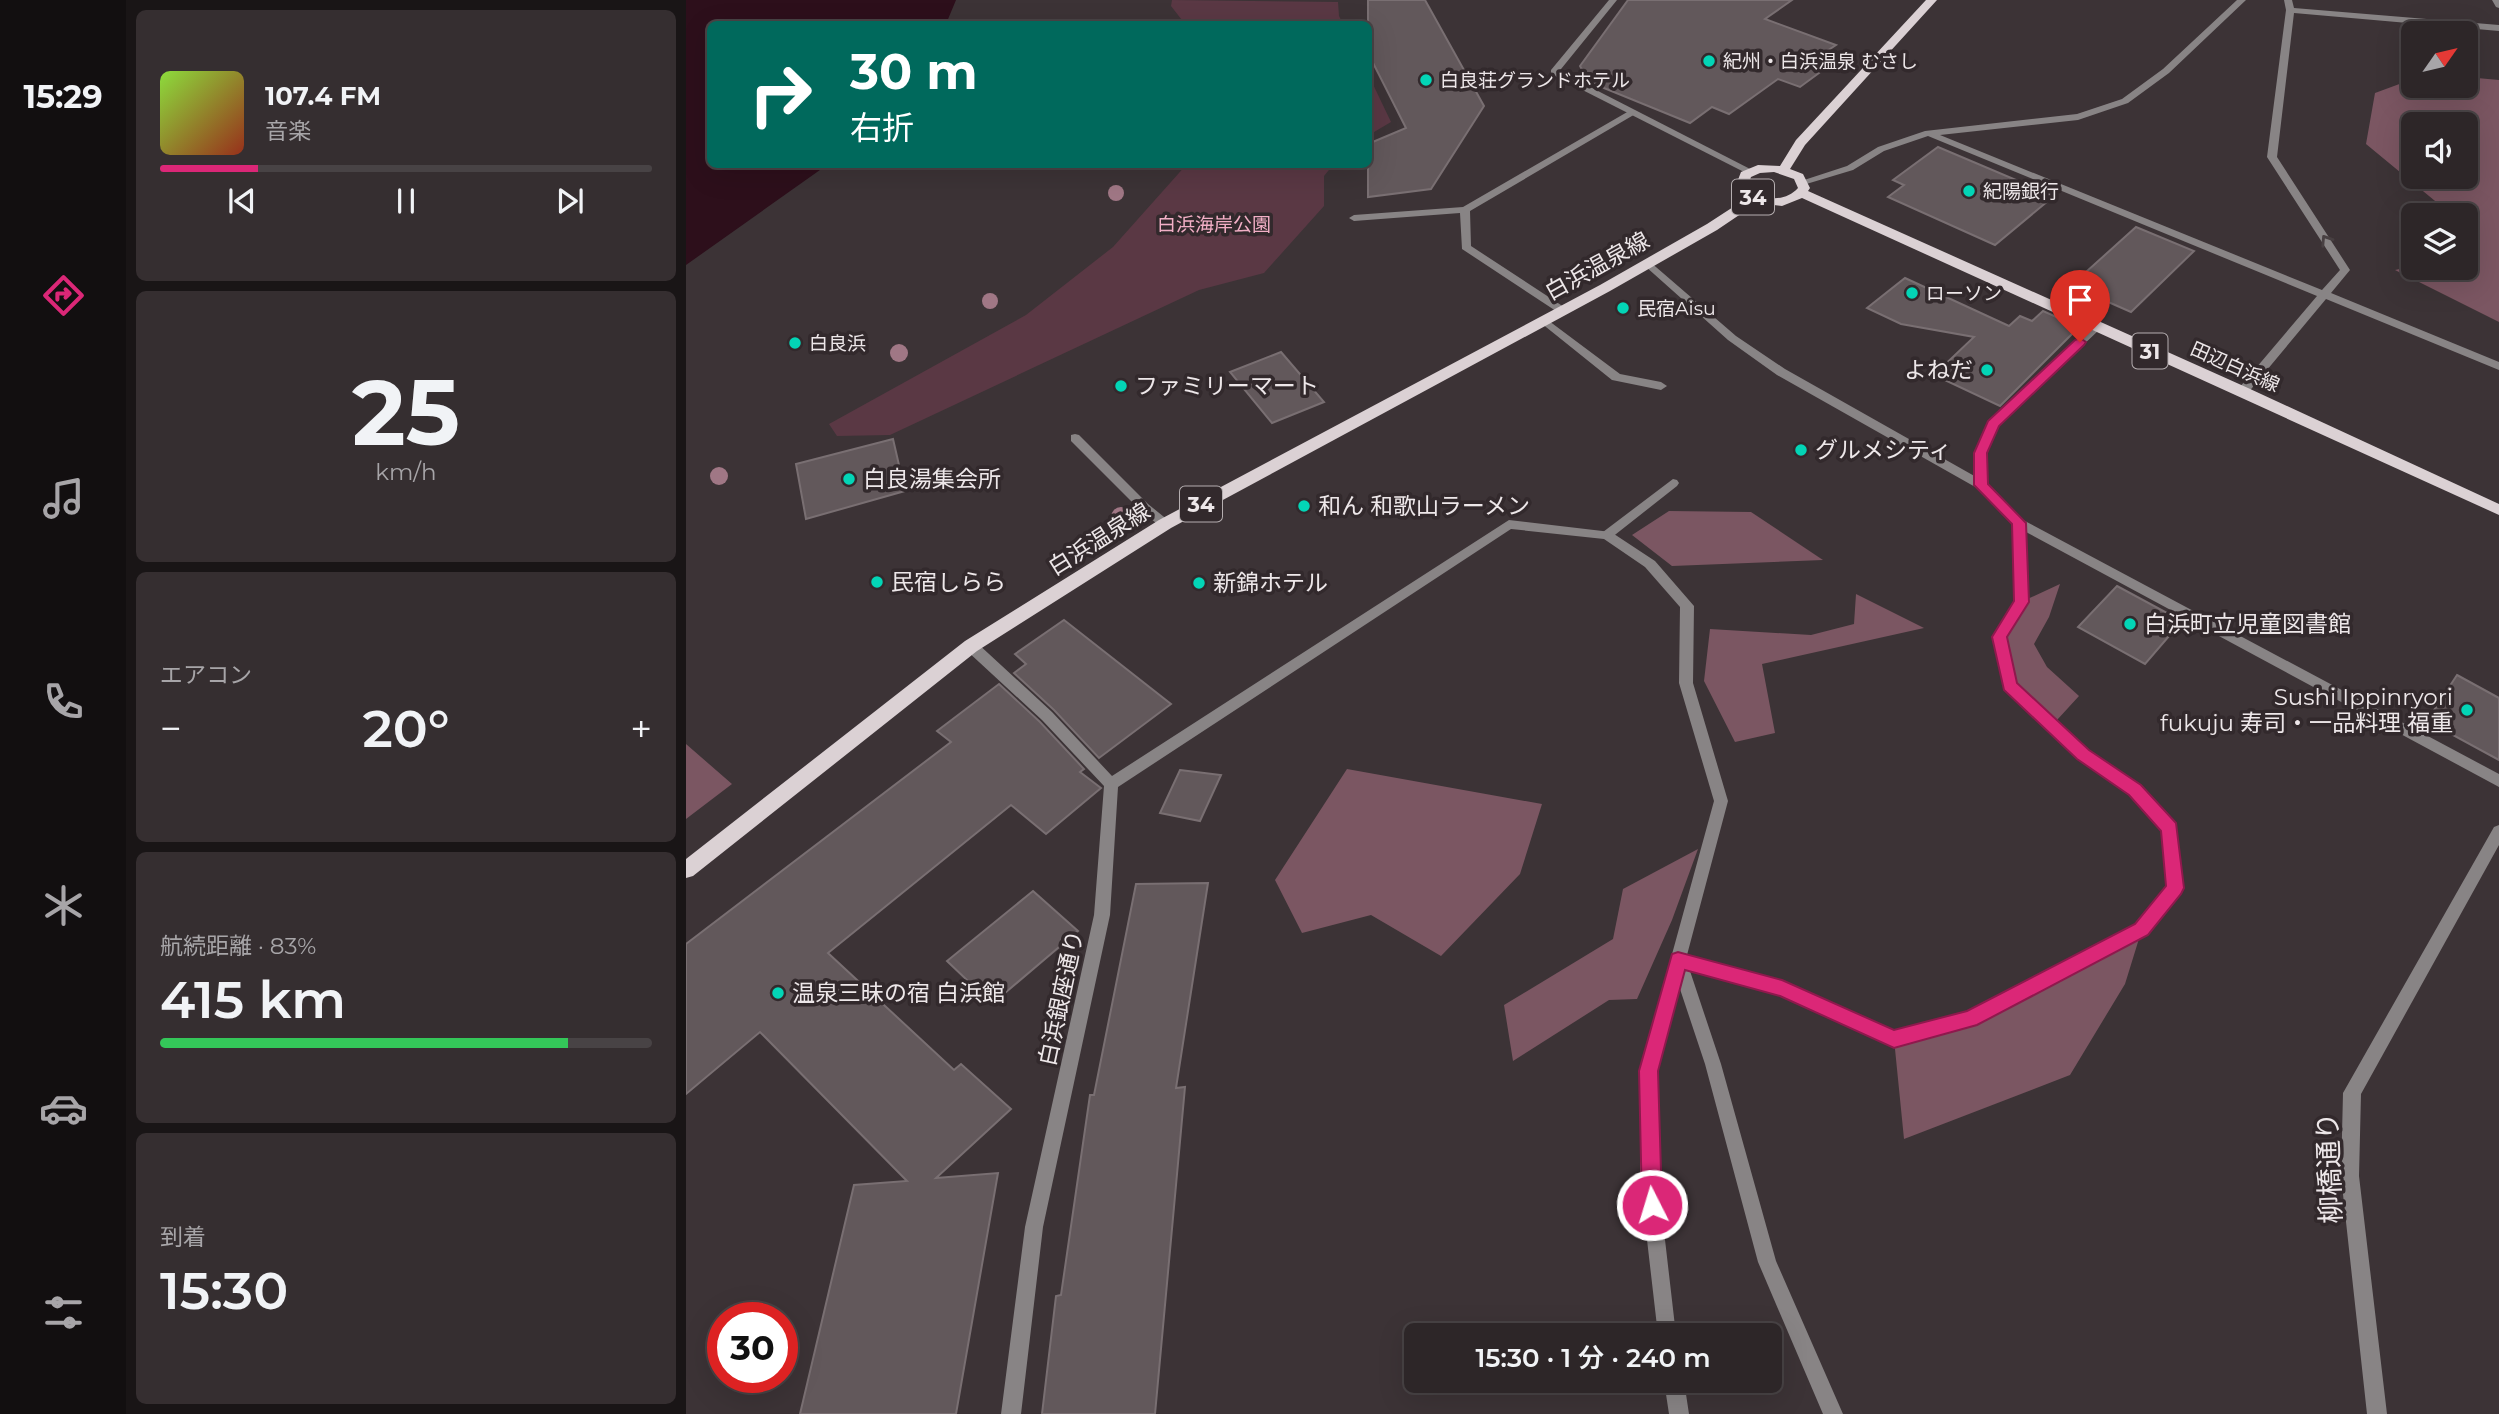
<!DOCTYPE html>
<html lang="ja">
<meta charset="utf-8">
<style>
body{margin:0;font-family:Montserrat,"Noto Sans JP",sans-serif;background:#352e30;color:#f1f3f6;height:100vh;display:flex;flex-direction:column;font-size:26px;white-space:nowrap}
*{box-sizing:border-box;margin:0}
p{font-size:23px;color:#a7a5a8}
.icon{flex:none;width:38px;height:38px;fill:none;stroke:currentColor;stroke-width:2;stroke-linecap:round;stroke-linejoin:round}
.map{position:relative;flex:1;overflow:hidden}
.sheet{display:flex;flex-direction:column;gap:10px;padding:10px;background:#191516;width:560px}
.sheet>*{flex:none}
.top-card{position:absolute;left:21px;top:21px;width:665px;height:147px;border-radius:10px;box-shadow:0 7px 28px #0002,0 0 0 2px #484345;background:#00695c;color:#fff;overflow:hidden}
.needle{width:46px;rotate:56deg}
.fabs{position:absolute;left:1715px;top:21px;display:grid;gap:14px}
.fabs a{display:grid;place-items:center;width:77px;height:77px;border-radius:10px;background:#2d2628;box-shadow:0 7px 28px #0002,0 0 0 2px #484345;font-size:35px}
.speed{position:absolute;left:21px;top:1302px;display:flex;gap:14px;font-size:35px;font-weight:700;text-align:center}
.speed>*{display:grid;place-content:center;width:91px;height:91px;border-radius:50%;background:#2d2628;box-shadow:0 7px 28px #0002,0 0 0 2px #484345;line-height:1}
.speed .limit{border:10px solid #d22;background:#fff;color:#111}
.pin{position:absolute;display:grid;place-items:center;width:60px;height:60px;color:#fff;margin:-72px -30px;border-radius:50% 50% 50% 0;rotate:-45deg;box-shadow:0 0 7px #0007}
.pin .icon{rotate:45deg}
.me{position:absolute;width:77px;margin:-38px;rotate:355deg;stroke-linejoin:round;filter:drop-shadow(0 0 5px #0008)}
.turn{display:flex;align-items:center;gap:24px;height:147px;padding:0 28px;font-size:32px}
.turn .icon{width:91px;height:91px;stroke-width:2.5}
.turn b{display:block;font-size:49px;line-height:60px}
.big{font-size:52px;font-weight:600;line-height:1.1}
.sheet .card{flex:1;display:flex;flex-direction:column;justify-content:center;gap:10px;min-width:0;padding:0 24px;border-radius:10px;background:#352e30}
.sheet .dial{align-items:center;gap:0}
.dial b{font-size:91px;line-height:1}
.song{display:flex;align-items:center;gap:21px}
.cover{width:84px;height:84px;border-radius:10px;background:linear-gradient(135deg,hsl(90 70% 55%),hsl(10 70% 35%))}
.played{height:7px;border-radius:4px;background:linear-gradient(90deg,#db2777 20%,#484345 20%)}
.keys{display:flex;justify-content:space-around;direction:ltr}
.heat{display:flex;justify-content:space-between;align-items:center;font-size:38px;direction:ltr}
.charge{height:10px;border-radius:5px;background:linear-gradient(90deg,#34c759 83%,#484345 0)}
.trip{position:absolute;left:718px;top:1323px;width:378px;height:70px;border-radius:10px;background:#2d2628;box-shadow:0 7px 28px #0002,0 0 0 2px #484345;font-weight:600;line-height:70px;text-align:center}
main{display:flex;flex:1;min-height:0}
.tab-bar{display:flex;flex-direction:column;width:126px;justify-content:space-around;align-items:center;background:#120f10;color:#a7a5a8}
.tab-bar .icon{width:49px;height:49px}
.tab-bar .selected{color:#db2777}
.tab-bar b{font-size:32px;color:#f1f3f6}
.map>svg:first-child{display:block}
.green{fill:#5a3844}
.forest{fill:#7b5662;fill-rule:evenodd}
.water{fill:#2d0f1b}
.building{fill:#62585b;stroke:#796f72;stroke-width:2}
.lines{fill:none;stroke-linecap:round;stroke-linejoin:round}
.service{fill:#888485;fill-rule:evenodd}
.minor{fill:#888485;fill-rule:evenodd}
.tertiary{fill:#888485;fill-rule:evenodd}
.primary{fill:#dbd1d4;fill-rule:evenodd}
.tree{fill:#a07785}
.oneway{stroke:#484042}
.route{fill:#db2777;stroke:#8e194d;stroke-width:2}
.poi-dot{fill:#03d5b6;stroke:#32292c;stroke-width:2.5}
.labels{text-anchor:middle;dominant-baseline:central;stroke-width:7;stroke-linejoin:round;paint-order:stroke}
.far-poi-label{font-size:19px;fill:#ede7e9;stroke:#32292c;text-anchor:start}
.far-park-label{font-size:19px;fill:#f2afc6;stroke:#32292c}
.far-street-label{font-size:19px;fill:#ede7e9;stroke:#32292c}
.shield{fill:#32292c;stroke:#b5aeb0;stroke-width:2}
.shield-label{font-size:21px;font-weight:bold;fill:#ede7e9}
.street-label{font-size:23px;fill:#ede7e9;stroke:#32292c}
.poi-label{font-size:23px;fill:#ede7e9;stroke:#32292c;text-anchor:start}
.near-street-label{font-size:28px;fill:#ede7e9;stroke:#32292c}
</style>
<main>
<nav class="tab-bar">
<b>15:29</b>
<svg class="icon selected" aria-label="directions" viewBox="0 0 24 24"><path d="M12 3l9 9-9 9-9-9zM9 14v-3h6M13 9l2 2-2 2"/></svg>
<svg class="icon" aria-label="music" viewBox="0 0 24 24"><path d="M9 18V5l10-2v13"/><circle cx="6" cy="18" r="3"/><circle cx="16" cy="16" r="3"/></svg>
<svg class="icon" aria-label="phone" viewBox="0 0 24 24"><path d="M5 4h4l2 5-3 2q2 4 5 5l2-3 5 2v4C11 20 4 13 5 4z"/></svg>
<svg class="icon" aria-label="climate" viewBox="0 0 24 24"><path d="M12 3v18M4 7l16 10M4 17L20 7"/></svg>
<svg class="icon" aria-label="car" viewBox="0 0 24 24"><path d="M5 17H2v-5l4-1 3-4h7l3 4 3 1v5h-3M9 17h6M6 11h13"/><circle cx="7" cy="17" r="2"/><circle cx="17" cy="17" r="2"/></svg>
<svg class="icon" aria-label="filters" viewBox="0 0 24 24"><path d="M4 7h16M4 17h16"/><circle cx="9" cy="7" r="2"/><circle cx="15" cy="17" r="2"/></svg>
</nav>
<section class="sheet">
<div class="card">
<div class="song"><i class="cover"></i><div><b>107.4 FM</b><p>音楽</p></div></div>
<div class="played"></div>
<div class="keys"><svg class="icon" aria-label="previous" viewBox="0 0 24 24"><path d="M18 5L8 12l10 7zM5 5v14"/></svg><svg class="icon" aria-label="pause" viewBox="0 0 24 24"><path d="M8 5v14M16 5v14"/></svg><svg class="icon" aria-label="next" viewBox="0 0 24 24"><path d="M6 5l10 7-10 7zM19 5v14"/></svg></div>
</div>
<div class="card dial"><b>25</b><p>km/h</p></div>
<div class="card"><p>エアコン</p>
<div class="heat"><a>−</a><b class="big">20°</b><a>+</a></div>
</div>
<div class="card"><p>航続距離 · 83%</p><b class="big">415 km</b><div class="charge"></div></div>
<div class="card"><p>到着</p><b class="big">15:30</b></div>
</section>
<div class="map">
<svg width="1813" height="1414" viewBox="0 0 1813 1414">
<rect width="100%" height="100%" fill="#3c3336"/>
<path class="green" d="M486 0 652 2 653 16 657 24H499L485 6Z
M683 76 705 122 683 135H682Z
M501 164 647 165 638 176V206L578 273 513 290 204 435 151 436 143 424 340 315 427 247Z"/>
<path class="forest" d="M1780 77 1813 80V322L1709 270 1727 266 1780 268V255L1786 253V232L1780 227V215H1766L1680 144 1689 93 1727 79V86H1780ZM1780 124V177H1727V124Z
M983 511 1065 512 1137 560 986 566 946 535Z
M1374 584 1363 617 1348 644 1361 667 1393 696 1371 720 1324 686 1314 637 1335 602Z
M1170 594 1238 628 1076 664 1089 733 1049 742 1018 681 1024 629 1125 635 1168 624Z
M0 744 46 784 0 819Z
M661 769 856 804 834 874 755 956 685 915 616 933 589 880Z
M1012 849 986 920 951 999 923 1000 827 1061 818 1005 927 939 937 889Z
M1456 929 1439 984 1384 1075 1218 1139 1208 1039 1284 1019Z"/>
<path class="water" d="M0 0H270L260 24H24V164L141 165 0 265Z"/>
<path class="building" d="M682 0H739L798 106 745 189 682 197V144L720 128 682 53Z
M942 0H1106L1079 19 1150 45 1141 51 1156 56 1114 87 1092 79 1043 114 1026 107 1004 123 903 82 894 66Z
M1252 147 1368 196 1309 245 1202 197 1218 185 1207 180Z
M1450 227 1508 251 1445 312 1420 301 1406 315 1370 299Z
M1219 278 1323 326 1334 316 1346 321 1357 311 1393 327 1314 406 1248 375 1288 337 1215 324 1181 308Z
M595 352 638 402 586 423 544 372Z
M207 439 219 491 120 519 110 464Z
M1431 586 1496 621 1459 664 1392 627Z
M378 620 485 704 413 758 368 710 328 673 340 664 329 654Z
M1771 675 1813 698V760L1741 721Z
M313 684 354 722 398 769 394 772 415 788 360 834 325 805 142 953 268 1070 275 1064 325 1109 250 1178 312 1173 270 1414H114L168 1185 221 1181 74 1032 0 1094V944L265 742 251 731Z
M494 770 535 775 514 821 474 813Z
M522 883 490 1088 499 1087 469 1414H356L370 1296 375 1295 404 1095H408L450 884Z
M347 891 392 931 306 1004 261 961Z"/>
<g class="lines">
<path class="service" d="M963 261 1050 336 1099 369 1299 482 1301 485 1299 488H1291L1091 375 1042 340 959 266V262Z
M859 318 934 374 975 382 981 386 975 390 926 380 855 323 854 321Z
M987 479 991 480 993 483 991 486 925 538H917L915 535 917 532Z"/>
<path class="minor" d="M923 0H931L871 74H865V70Z
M1551 0H1560L1483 73 1442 103 1392 120 1254 135 1636 290 1654 270 1581 157 1600 10 1598 0H1606L1608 8 1813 25V31L1608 13 1591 157 1664 270 1645 293 1813 362V370L1640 299 1561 394H1553V388L1631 296 1242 136 1198 151 1167 170 1117 185 1112 182 1161 166 1192 147 1239 131 1391 114 1436 99 1477 69Z
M1806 0H1813V8L1810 7Z
M943 111 951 113 784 211 785 246 881 309V313H873L776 249 774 213 668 221 663 218 668 215 777 207Z
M1410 324 1415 327 1414 329 1312 426 1300 453 1301 484 1337 520 1813 774V787L1340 532 1342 602 1321 637 1330 684 1402 751 1454 786 1489 824 1497 888 1462 934 1290 1024 1208 1047 1094 996 1004 971 1035 1064 1090 1261 1157 1414H1137L1072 1262 1019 1064 993 986 970 1071 972 1179 990 1335H972L954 1179V1071L1028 801 993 683 994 607 959 567 918 539 825 529 432 787 424 915 357 1227 335 1414H315L339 1227 408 915 418 786 356 720 280 650 278 646 280 642H290L366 712 426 776 823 520 925 532 969 561 1008 606 1007 683 1042 801 1001 955 1096 982 1208 1031 1281 1012 1450 924 1481 886 1477 830 1444 794 1392 759 1319 690 1307 637 1328 602 1327 524 1289 485 1288 453 1303 421 1406 325Z
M389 434 393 435 462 504 483 521 485 524 483 527H475L454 510 385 441V435Z
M1813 825V845L1675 1094 1673 1176 1701 1414H1681L1655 1176 1657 1093 1808 827Z
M978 1381H998L1003 1414H983Z"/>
<path class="tertiary" d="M865 70H871L1070 172 1062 174 865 74Z"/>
<path class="primary" d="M1240 0H1251L1119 145 1104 169 1117 174 1124 188 1122 191 1562 388 1813 504V515L1116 198 1096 206 1071 203 1031 230 924 291 485 528 291 651 7 876 0 878V859L279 641 473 520 914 285 1021 224 1061 198 1050 185 1055 172 1072 165 1094 166 1110 140ZM1088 172 1108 179 1112 188C1098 203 1075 201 1062 185L1065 177 1074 173Z"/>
</g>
<g class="tree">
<circle cx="430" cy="193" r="8"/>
<circle cx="304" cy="301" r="8"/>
<circle cx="213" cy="353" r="9"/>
<circle cx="33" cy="476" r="9"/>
<circle cx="435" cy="517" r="10"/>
</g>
<defs><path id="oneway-chevron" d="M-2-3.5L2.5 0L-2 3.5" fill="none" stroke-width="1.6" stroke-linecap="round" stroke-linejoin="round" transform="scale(1.75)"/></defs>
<use class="oneway" href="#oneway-chevron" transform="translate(1640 240) rotate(-123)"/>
<path class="route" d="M1394 338 1400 342 1398 345 1313 426 1301 453 1302 484 1340 523 1343 602 1321 637 1331 683 1403 750 1455 785 1490 823 1498 888 1495 894 1462 935 1291 1025 1208 1048 1094 996 999 970 972 1071 976 1205 973 1212 966 1215 959 1212 956 1205 953 1071 986 954 992 952 1096 980 1208 1030 1281 1011 1449 924 1480 886 1475 831 1443 795 1391 759 1318 690 1306 637 1328 601 1326 524 1288 485V453L1302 421 1389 340Z"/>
<g class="poi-dot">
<circle cx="1023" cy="61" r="7"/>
<circle cx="740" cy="80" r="7"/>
<circle cx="1283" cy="191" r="7"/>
<circle cx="1226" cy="293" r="7"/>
<circle cx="937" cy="308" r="7"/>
<circle cx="109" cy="343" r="7"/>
<circle cx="1301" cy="370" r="7"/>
<circle cx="435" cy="386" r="7"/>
<circle cx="1115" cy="450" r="7"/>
<circle cx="163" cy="479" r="7"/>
<circle cx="618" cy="506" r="7"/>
<circle cx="191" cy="582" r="7"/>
<circle cx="513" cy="583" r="7"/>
<circle cx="1444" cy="624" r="7"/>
<circle cx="1781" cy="710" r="7"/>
<circle cx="92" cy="993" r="7"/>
</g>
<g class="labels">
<g class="far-poi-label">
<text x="1037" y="61">紀州・白浜温泉 むさし</text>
<text x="754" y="80">白良荘グランドホテル</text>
<text x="1297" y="191">紀陽銀行</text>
<text x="1240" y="293">ローソン</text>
<text x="951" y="308">民宿Aisu</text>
<text x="123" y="343">白良浜</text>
</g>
<g class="far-park-label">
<text x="528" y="224">白浜海岸公園</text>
</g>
<g class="far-street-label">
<text transform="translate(1549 367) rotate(24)">田辺白浜線</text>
</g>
<g class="shield">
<rect x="1046" y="179.5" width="42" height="35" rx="5"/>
<rect x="1446.5" y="333.5" width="35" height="35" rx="5"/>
<rect x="494" y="486.5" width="42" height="35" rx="5"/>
</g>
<g class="shield-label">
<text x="1067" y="197">34</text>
<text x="1464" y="351">31</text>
<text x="515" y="504">34</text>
</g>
<g class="street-label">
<text transform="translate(911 266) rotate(-29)">白浜温泉線</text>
<text transform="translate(413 539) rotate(-32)">白浜温泉線</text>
<text transform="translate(375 998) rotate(-78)">白浜銀座通り</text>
</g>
<g class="poi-label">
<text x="1287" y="370" text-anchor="end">よねだ</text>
<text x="449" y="386">ファミリーマート</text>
<text x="1129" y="450">グルメシティ</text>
<text x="177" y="479">白良湯集会所</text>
<text x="632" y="506">和ん 和歌山ラーメン</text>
<text x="205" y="582">民宿しらら</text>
<text x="527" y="583">新錦ホテル</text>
<text x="1458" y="624">白浜町立児童図書館</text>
<text x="1767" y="697" text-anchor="end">Sushi Ippinryori<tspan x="1767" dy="26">fukuju 寿司・一品料理 福重</tspan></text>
<text x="106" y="993">温泉三昧の宿 白浜館</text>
</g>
<g class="near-street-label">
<text transform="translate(1643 1168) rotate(-92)">柳橋通り</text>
</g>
</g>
</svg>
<div class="fabs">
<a><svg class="needle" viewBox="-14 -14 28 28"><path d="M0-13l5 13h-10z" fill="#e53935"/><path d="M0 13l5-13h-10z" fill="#a7a5a8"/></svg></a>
<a><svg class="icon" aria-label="sound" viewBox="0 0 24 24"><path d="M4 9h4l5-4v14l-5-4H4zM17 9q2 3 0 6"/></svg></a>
<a><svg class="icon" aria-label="layers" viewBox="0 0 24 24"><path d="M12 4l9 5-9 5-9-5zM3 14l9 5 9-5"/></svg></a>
</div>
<div class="speed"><div class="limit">30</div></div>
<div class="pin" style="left:1394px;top:342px;background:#d93025"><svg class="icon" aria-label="arrive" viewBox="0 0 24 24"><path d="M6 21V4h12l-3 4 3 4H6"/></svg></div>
<svg class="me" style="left:966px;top:1205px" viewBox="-20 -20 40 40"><circle r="17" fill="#db2777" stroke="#fff" stroke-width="3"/><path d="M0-11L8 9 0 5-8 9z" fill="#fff"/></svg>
<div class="trip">15:30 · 1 分 · 240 m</div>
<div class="top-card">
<div class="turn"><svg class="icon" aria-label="right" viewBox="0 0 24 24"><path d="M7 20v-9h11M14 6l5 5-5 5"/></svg><div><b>30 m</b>右折</div></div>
</div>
</div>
</main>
